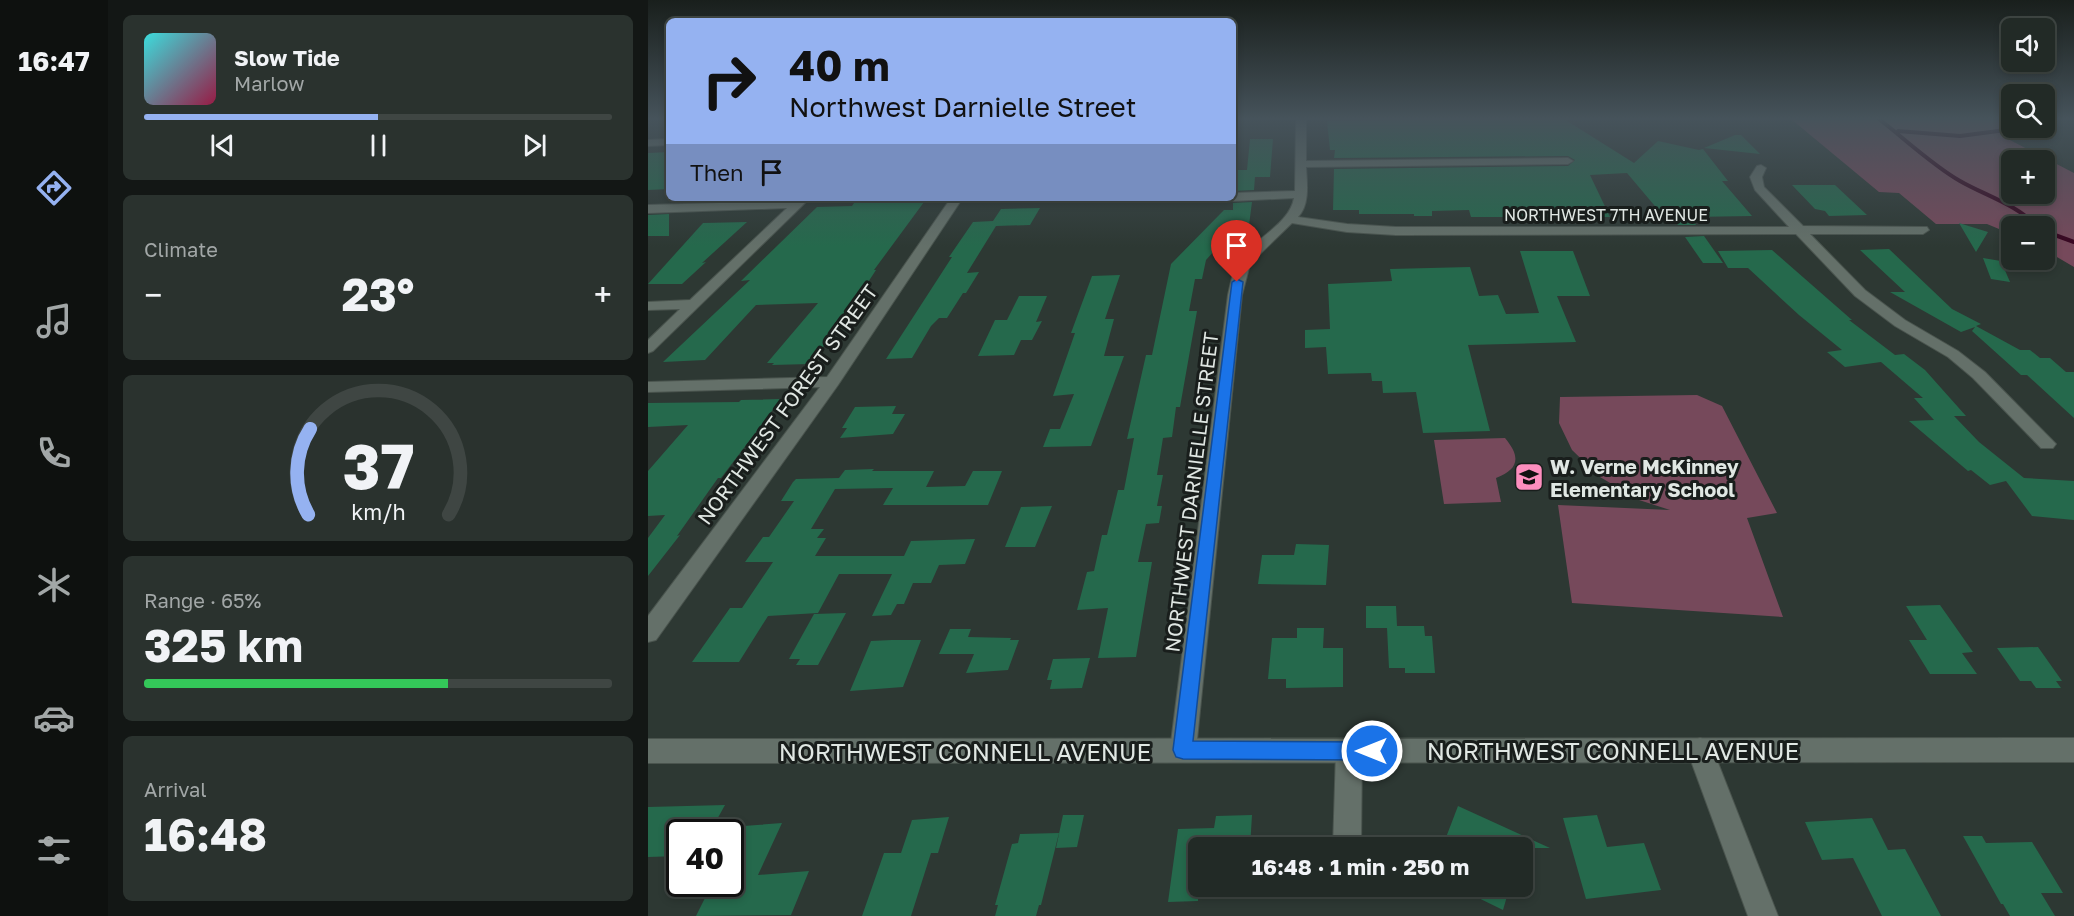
<!DOCTYPE html>
<meta charset="utf-8">
<style>
body{margin:0;font-family:"Golos Text",sans-serif;background:#2a322e;color:#f1f3f6;height:100vh;display:flex;flex-direction:column;font-size:22px;white-space:nowrap}
*{box-sizing:border-box;margin:0}
p{font-size:20px;color:#a2a7a7}
.icon{flex:none;width:33px;height:33px;fill:none;stroke:currentColor;stroke-width:2;stroke-linecap:round;stroke-linejoin:round}
.map{position:relative;flex:1;overflow:hidden}
.drawer{display:flex;flex-direction:column;gap:15px;padding:15px;background:#131715;width:540px}
.drawer>*{flex:none}
.guide{position:absolute;left:18px;top:18px;width:570px;height:183px;border-radius:9px;box-shadow:0 3px 9px #0003,0 0 0 2px #3f4643;background:#95b2f1;color:#111;overflow:hidden}
.buttons{position:absolute;left:1353px;top:18px;display:grid;gap:12px}
.buttons a{display:grid;place-items:center;width:54px;height:54px;border-radius:9px;background:#222a26;box-shadow:0 3px 9px #0003,0 0 0 2px #3f4643;font-size:30px}
.speed{position:absolute;left:18px;top:819px;display:flex;gap:12px;font-size:30px;font-weight:700;text-align:center}
.speed>*{display:grid;place-content:center;width:78px;height:78px;border-radius:50%;background:#222a26;box-shadow:0 3px 9px #0003,0 0 0 2px #3f4643;line-height:1}
.speed .limit{border:3px solid #111;border-radius:9px;background:#fff;color:#111}
.pin{position:absolute;display:grid;place-items:center;width:51px;height:51px;color:#fff;margin:-62px -26px;border-radius:50% 50% 50% 0;rotate:-45deg;box-shadow:0 0 6px #0007}
.pin .icon{rotate:45deg}
.me{position:absolute;width:66px;margin:-33px;rotate:270deg;stroke-linejoin:round;filter:drop-shadow(0 0 4px #0008)}
.turn{display:flex;align-items:center;gap:21px;height:126px;padding:0 24px;font-size:27px}
.turn .icon{width:78px;height:78px;stroke-width:2.5}
.turn b{display:block;font-size:42px;line-height:51px}
.then{display:flex;align-items:center;height:57px;padding:0 24px;background:#0003;gap:12px;font-size:22px}
.big{font-size:45px;font-weight:700;line-height:1.1}
.drawer .widget{flex:1;display:flex;flex-direction:column;justify-content:center;gap:9px;min-width:0;padding:0 21px;border-radius:9px;background:#2a322e}
.drawer .dial{align-items:center;gap:0}
.dial svg{height:156px;overflow:visible;fill:none;stroke:#3f4643;stroke-width:7;stroke-linecap:round;text-anchor:middle}
.dial text{fill:#f1f3f6;stroke:none}
.song{display:flex;align-items:center;gap:18px}
.cover{width:72px;height:72px;border-radius:9px;background:linear-gradient(135deg,hsl(180 70% 55%),hsl(340 70% 35%))}
.played{height:6px;border-radius:3px;background:linear-gradient(90deg,#95b2f1 50%,#3f4643 50%)}
.keys{display:flex;justify-content:space-around;direction:ltr}
.heat{display:flex;justify-content:space-between;align-items:center;font-size:33px;direction:ltr}
.charge{height:9px;border-radius:4px;background:linear-gradient(90deg,#34c759 65%,#3f4643 0)}
.trip{position:absolute;left:540px;top:837px;width:345px;height:60px;border-radius:9px;background:#222a26;box-shadow:0 3px 9px #0003,0 0 0 2px #3f4643;font-weight:700;line-height:60px;text-align:center}
main{display:flex;flex:1;min-height:0}
.menu{display:flex;flex-direction:column;width:108px;justify-content:space-around;align-items:center;background:#0e110f;color:#a2a7a7}
.menu .icon{width:42px;height:42px}
.menu .active{color:#95b2f1}
.menu b{font-size:27px;color:#f1f3f6}
.map>svg:first-child{display:block}
.green{fill:#76495b;fill-rule:evenodd}
.lines{fill:none;stroke-linecap:round;stroke-linejoin:round}
.stream{stroke:#380520;stroke-width:4}
.building{fill:#25694c}
.minor-casing{stroke:#4a544e;stroke-width:2}
.tertiary-casing{stroke:#4a544e;stroke-width:2}
.minor{fill:#647069;fill-rule:evenodd}
.tertiary{fill:#647069;fill-rule:evenodd}
.route{fill:#1a73e8;stroke:#114b97;stroke-width:1.5}
.labels{text-anchor:middle;dominant-baseline:central;stroke-width:6;stroke-linejoin:round;paint-order:stroke}
.far-street-label{font-size:16px;fill:#e0e7e3;stroke:#191e1c}
.street-label{font-size:20px;fill:#e0e7e3;stroke:#191e1c}
.poi-label{font-size:20px;font-weight:bold;fill:#e0e7e3;stroke:#191e1c;text-anchor:start}
.near-street-label{font-size:24px;fill:#e0e7e3;stroke:#191e1c}
</style>
<main>
<nav class="menu">
<b>16:47</b>
<svg class="icon active" aria-label="directions" viewBox="0 0 24 24"><path d="M12 3l9 9-9 9-9-9zM9 14v-3h6M13 9l2 2-2 2"/></svg>
<svg class="icon" aria-label="music" viewBox="0 0 24 24"><path d="M9 18V5l10-2v13"/><circle cx="6" cy="18" r="3"/><circle cx="16" cy="16" r="3"/></svg>
<svg class="icon" aria-label="phone" viewBox="0 0 24 24"><path d="M5 4h4l2 5-3 2q2 4 5 5l2-3 5 2v4C11 20 4 13 5 4z"/></svg>
<svg class="icon" aria-label="climate" viewBox="0 0 24 24"><path d="M12 3v18M4 7l16 10M4 17L20 7"/></svg>
<svg class="icon" aria-label="car" viewBox="0 0 24 24"><path d="M5 17H2v-5l4-1 3-4h7l3 4 3 1v5h-3M9 17h6M6 11h13"/><circle cx="7" cy="17" r="2"/><circle cx="17" cy="17" r="2"/></svg>
<svg class="icon" aria-label="filters" viewBox="0 0 24 24"><path d="M4 7h16M4 17h16"/><circle cx="9" cy="7" r="2"/><circle cx="15" cy="17" r="2"/></svg>
</nav>
<section class="drawer">
<div class="widget">
<div class="song"><i class="cover"></i><div><b>Slow Tide</b><p>Marlow</p></div></div>
<div class="played"></div>
<div class="keys"><svg class="icon" aria-label="previous" viewBox="0 0 24 24"><path d="M18 5L8 12l10 7zM5 5v14"/></svg><svg class="icon" aria-label="pause" viewBox="0 0 24 24"><path d="M8 5v14M16 5v14"/></svg><svg class="icon" aria-label="next" viewBox="0 0 24 24"><path d="M6 5l10 7-10 7zM19 5v14"/></svg></div>
</div>
<div class="widget"><p>Climate</p>
<div class="heat"><a>−</a><b class="big">23°</b><a>+</a></div>
</div>
<div class="widget dial"><svg viewBox="0 0 100 80">
<path d="M14 69A42 42 0 1 1 86 69"/>
<path d="M14 69A42 42 0 0 1 15 25" stroke="#95b2f1"/>
<text x="50" y="56" font-size="32" font-weight="700">37</text>
<text x="50" y="72" font-size="11">km/h</text>
</svg></div>
<div class="widget"><p>Range · 65%</p><b class="big">325 km</b><div class="charge"></div></div>
<div class="widget"><p>Arrival</p><b class="big">16:48</b></div>
</section>
<div class="map">
<svg width="1426" height="916" viewBox="0 0 1426 916">
<rect width="100%" height="100%" fill="#2d3833"/>
<path class="green" d="M1143 119 1363 120 1364 128H1396L1397 123 1403 127 1398 131C1386 131 1369 129 1360 139L1426 173V267L1397 250 1396 226H1364L1363 234 1339 224H1288L1251 193 1231 192ZM1364 160H1396V194H1364Z
M1049 395 1074 406 1129 513 1099 518 1135 617 924 603 910 505 1022 510 991 500 952 477 924 450 911 423 912 397Z
M857 438C873 457 871 469 848 478L853 502 796 504 786 440Z"/>
<g class="lines">
<path class="stream" d="M1231 119C1257 139 1284 165 1312 181 1336 195 1370 205 1388 226
M1396 122 1408 119
M1250 131 1312 136 1373 128
M1396 231 1426 242"/>
</g>
<path class="building" d="M916 119 986 163 1010 141 1051 150 1055 149 1080 181H1074L1104 216 1043 217 1048 225H1030L1025 218H1017L979 173 942 175 962 217H823L821 210 784 211V216H766V214H711V210H685L686 169 920 166 927 160 920 156 686 158 687 150H682L679 121Z
M1087 135H1093L1112 154 1056 148Z
M602 139H625L622 177H607L606 190 585 191V170H599Z
M21 152V189L0 190V153Z
M1144 185H1187L1219 215 1181 216 1177 211 1167 209Z
M279 198 226 270H228L213 293 217 292 162 364 124 365 126 363H119L170 303 108 305 57 360 15 362 102 280 93 281 169 207 204 206 208 200Z
M604 202 601 225H590L569 250H567L558 260 554 279H547L541 311H549L532 407H528L524 437 515 438 509 475H515L509 506H514L511 523 498 524 490 562H504L488 657 450 658 460 608 429 610 439 572 446 571 454 535H459L470 490H476L486 438 479 439 498 355H504L523 264 576 210H585V203Z
M392 208 382 225 348 226 319 273 331 272 318 293H315L299 318H291L283 326 264 358 238 359 304 257H301L325 222 345 221 353 209Z
M21 214V236H0V215Z
M99 222 54 263 58 262 34 284H0L55 223Z
M1311 223 1340 232 1328 252Z
M1056 236 1075 263H1055L1037 237Z
M1241 249 1304 309 1333 324 1328 326 1372 350H1382L1392 358H1402L1418 372H1426V418L1379 375H1373L1324 331 1327 327 1313 332 1242 292H1257L1212 250Z
M1124 250 1204 320H1201L1247 355 1256 354 1277 370 1318 416H1306L1331 442 1376 478 1426 481V520L1384 516 1358 481 1342 485 1323 470 1320 471 1261 421 1286 420 1266 398H1275L1233 362 1197 367 1179 352 1194 350 1151 315 1100 268H1080L1070 251Z
M872 251H925L942 296H909L928 342 820 345 842 431 775 433 768 392 735 393 734 381H724L723 373 680 374 678 347 657 348V330L682 329 680 284 744 281 742 269 822 267 831 296 850 295 858 314 891 313Z
M1335 258 1353 261 1362 282 1343 279Z
M472 275 457 319H466L456 356H476L443 446 395 447 402 429H412L426 394 405 396 427 333H423L444 276Z
M371 296H399L388 322 394 321 384 340H373L366 355 330 356 347 320H359Z
M133 399 73 478H70L29 536 32 535 0 576V538L17 515 0 516V471L40 425 0 427V403L91 402 93 400Z
M248 406 244 414H257L245 434 192 438 199 428H194L207 407Z
M226 469 224 471H286L278 487 317 486 325 471H354L340 505H235L245 488 187 489 163 529H176L169 538H178L167 556H256L263 541 327 539 317 564 291 565 283 583H265L256 604H249L243 615 224 616 244 574H191L170 613 120 616 91 662H44L82 608H94L125 562H97L115 537H121L146 501H133L145 482 148 479 191 478 197 470Z
M404 506 387 547H357L373 507Z
M648 544 681 545 678 585 610 584 614 555H646Z
M1292 605 1325 652 1314 653 1329 674H1282L1261 640H1279L1258 606Z
M718 606H748L749 626H776L777 636H784L787 673H757V668H741L739 628H718Z
M198 613 170 665H148L152 659H141L166 614Z
M649 628H676L675 648H695V687L638 688V679H620L624 638H649Z
M302 629H323L320 637 363 638 362 640H371L360 670 318 673 326 654H291Z
M244 640H273L255 687 202 691 223 641Z
M1390 647 1414 681H1408L1413 688H1388L1383 681H1372L1349 648Z
M442 658 434 688 402 689 404 680H399L405 659Z
M77 805 62 832H32V856L0 857V807Z
M810 806 902 848H814L797 840Z
M415 815H436L429 847 408 848Z
M604 815 602 848H550V901L520 902 530 829 566 828 568 816Z
M949 815 959 847 996 843 1013 890 938 899 915 818Z
M301 817 290 853H283L263 916H214L236 853H253L264 820Z
M1224 818 1240 850 1257 849 1293 916H1234L1205 858 1174 860 1157 822Z
M134 823 110 875 161 871 143 915 48 916 64 884H82V827Z
M411 833 393 905H391L388 916H347L350 905H347L364 844 370 843 372 834Z
M1315 836H1334L1338 843 1384 842 1415 893H1393L1407 916H1362L1355 904H1353Z
M806 886H862L855 910Z"/>
<g class="lines">
<g class="minor-casing">
<path id="minor" d="M648 119H658V161L920 158 925 161 920 164 658 167C659 183 662 205 650 217L699 224 748 227H1141L1107 190 1102 177 1109 166 1113 165 1118 168 1114 177 1116 187 1155 226 1279 227 1281 230 1275 234H1162L1217 290 1257 320 1310 351 1337 372 1408 444 1405 448H1393L1325 378 1300 357 1247 326 1207 296 1148 234 748 235 699 232 644 223 609 257 601 268 594 295 548 750 544 758 535 762 526 758 522 750 580 295C582 286 584 276 587 268 600 240 641 227 646 198L585 201 580 198H585V193L647 191Z
M21 139V145L0 146V140Z
M149 198H162L5 351 0 353V340L32 309 0 310V302L42 300 139 208 0 213V205L147 201Z
M303 198H360L354 202H312L190 385 8 640 0 642V616L172 387 0 392V382L179 377Z
M542 198H561L555 202 544 200Z
M1052 738 1061 742 1065 750 1130 916H1100L1039 750 1043 742Z
M701 739 710 743 714 751 713 848H685L688 751 692 743Z"/>
</g>
<g class="tertiary-casing">
<path id="tertiary" d="M1426 738V762L0 763V739Z"/>
</g>
<use href="#minor" class="minor"/>
<use href="#tertiary" class="tertiary"/>
</g>
<linearGradient id="sky" x2="0" y2="1"><stop stop-color="#191f1c"/><stop offset="0.48" stop-color="#46535b"/><stop offset="1" stop-color="#46535b" stop-opacity="0"/></linearGradient>
<rect width="1426" height="247" fill="url(#sky)"/>
<path class="route" d="M589 279 595 282 545 741 724 742 731 744 734 751 731 757 724 760 535 759 528 757 525 750 584 282Z"/>
<defs>
<g id="school-square" transform="scale(1.5)"><rect x="-9" y="-9" width="18" height="18" rx="4" fill="#fd8ebe" stroke="#191e1c"/><path d="M0-5L7-2L0 1L-7-2ZM-4 1L0 2.5L4 1V4Q0 6-4 4Z" fill="#111"/></g>
</defs>
<g fill-rule="evenodd">
<use href="#school-square" x="881" y="477"/>
</g>
<g class="labels">
<g class="far-street-label">
<text x="958" y="215">NORTHWEST 7TH AVENUE</text>
</g>
<g class="street-label">
<text transform="translate(139 404) rotate(-54)">NORTHWEST FOREST STREET</text>
<text transform="translate(543 492) rotate(-83)">NORTHWEST DARNIELLE STREET</text>
</g>
<g class="poi-label">
<text x="902" y="466">W. Verne McKinney<tspan x="902" dy="23">Elementary School</tspan></text>
</g>
<g class="near-street-label">
<text x="965" y="750">NORTHWEST CONNELL AVENUE</text>
<text x="317" y="751">NORTHWEST CONNELL AVENUE</text>
</g>
</g>
</svg>
<div class="buttons">
<a><svg class="icon" aria-label="sound" viewBox="0 0 24 24"><path d="M4 9h4l5-4v14l-5-4H4zM17 9q2 3 0 6"/></svg></a>
<a><svg class="icon" aria-label="search" viewBox="0 0 24 24"><circle cx="10" cy="10" r="6"/><path d="M15 15l6 6"/></svg></a>
<a>+</a>
<a>−</a>
</div>
<div class="speed"><div class="limit">40</div></div>
<div class="pin" style="left:589px;top:282px;background:#d93025"><svg class="icon" aria-label="arrive" viewBox="0 0 24 24"><path d="M6 21V4h12l-3 4 3 4H6"/></svg></div>
<svg class="me" style="left:724px;top:751px" viewBox="-20 -20 40 40"><circle r="17" fill="#1a73e8" stroke="#fff" stroke-width="3"/><path d="M0-11L8 9 0 5-8 9z" fill="#fff"/></svg>
<div class="trip">16:48 · 1 min · 250 m</div>
<div class="guide">
<div class="turn"><svg class="icon" aria-label="right" viewBox="0 0 24 24"><path d="M7 20v-9h11M14 6l5 5-5 5"/></svg><div><b>40 m</b>Northwest Darnielle Street</div></div>
<div class="then">Then<svg class="icon" aria-label="arrive" viewBox="0 0 24 24"><path d="M6 21V4h12l-3 4 3 4H6"/></svg></div>
</div>
</div>
</main>
